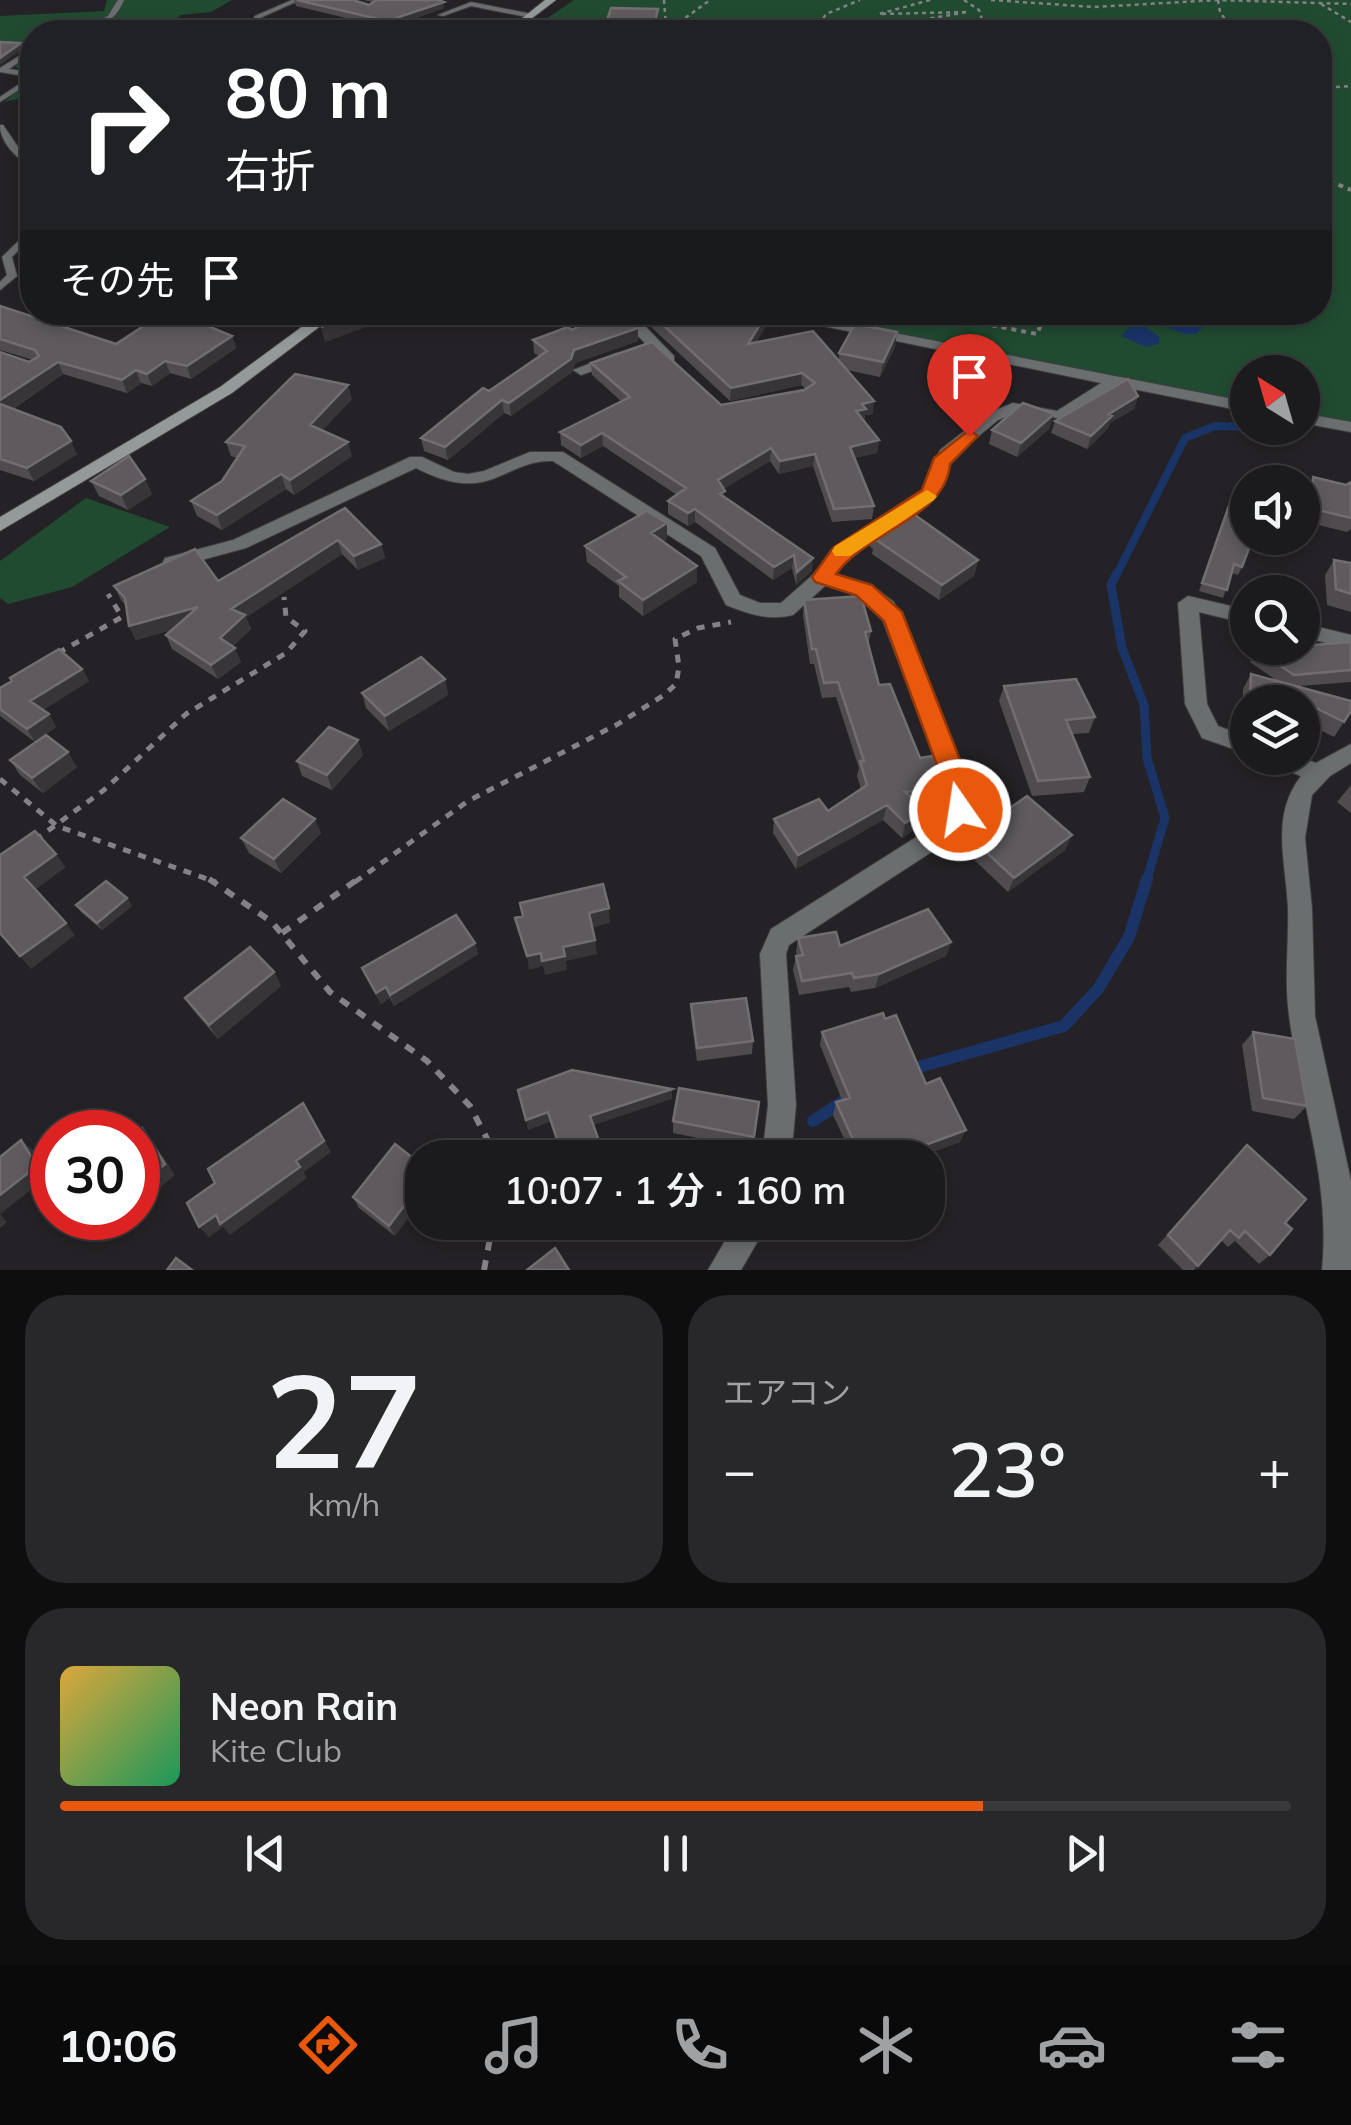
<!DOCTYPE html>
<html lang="ja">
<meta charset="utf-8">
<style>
body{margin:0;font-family:Mulish,"Noto Sans JP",sans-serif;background:#282729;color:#f1f3f6;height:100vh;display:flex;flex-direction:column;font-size:38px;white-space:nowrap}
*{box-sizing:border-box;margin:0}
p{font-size:32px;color:#a0a1a3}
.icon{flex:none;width:55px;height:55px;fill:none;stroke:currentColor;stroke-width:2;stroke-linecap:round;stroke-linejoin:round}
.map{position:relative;height:1270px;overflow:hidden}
.drawer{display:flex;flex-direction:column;gap:25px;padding:25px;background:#0f0e0f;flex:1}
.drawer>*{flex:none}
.guide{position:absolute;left:20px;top:20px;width:1312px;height:305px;border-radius:40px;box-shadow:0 5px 15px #0003,0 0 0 2px #39383b;background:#202124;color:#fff;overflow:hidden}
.needle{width:65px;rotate:323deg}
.controls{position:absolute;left:1230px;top:355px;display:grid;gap:20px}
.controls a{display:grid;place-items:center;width:90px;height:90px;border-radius:50%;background:#1b1a1c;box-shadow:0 5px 15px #0003,0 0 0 2px #39383b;font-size:50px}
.speed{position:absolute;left:30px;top:1110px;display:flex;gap:20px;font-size:50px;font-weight:700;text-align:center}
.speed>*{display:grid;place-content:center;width:130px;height:130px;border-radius:50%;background:#1b1a1c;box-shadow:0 5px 15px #0003,0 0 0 2px #39383b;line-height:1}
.speed .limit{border:15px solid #d22;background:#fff;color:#111}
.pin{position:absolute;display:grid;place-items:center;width:85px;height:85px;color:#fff;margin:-102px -42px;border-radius:50% 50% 50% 0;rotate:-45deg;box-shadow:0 0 10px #0007}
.pin .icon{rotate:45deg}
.me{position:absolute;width:110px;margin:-55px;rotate:347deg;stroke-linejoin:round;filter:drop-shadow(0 0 8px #0008)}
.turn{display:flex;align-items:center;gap:35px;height:210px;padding:0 40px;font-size:45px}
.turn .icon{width:130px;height:130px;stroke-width:2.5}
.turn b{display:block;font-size:70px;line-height:85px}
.then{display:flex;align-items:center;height:95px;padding:0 40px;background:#0003;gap:20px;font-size:38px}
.big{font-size:75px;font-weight:600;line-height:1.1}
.drawer .tile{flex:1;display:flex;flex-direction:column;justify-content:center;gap:15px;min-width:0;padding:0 35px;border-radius:40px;background:#282729}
.drawer .dial{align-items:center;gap:0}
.dial b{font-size:130px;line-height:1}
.song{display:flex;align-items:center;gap:30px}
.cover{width:120px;height:120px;border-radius:15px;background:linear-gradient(135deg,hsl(40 70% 55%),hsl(150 70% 35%))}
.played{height:10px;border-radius:5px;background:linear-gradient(90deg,#ea580c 75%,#39383b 75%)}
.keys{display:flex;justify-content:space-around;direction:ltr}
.heat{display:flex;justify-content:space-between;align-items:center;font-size:55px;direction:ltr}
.drawer .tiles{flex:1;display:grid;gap:25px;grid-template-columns:1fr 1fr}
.tile:last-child{grid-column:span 2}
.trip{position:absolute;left:405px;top:1140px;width:540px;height:100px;border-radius:40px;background:#1b1a1c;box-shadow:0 5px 15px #0003,0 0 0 2px #39383b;font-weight:600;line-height:100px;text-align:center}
.dock{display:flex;height:160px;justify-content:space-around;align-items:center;background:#0b0a0b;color:#a0a1a3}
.dock .icon{width:70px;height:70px}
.dock .on{color:#ea580c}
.dock b{font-size:45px;color:#f1f3f6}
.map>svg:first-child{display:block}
.green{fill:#214b31}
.water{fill:#1a3468}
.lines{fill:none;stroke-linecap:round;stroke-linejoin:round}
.stream-far2{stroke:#1a3468;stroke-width:8}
.stream-far1{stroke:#1a3468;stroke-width:9}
.stream{stroke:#1a3468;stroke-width:12}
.lane-casing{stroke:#403e42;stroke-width:2}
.street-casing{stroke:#403e42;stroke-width:2}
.secondary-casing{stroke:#403e42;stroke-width:2}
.path-far3{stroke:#848286;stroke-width:2.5;stroke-dasharray:4 4;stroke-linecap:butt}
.path-far2{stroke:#848286;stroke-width:4;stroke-dasharray:5 5;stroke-linecap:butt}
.path-far1{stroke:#848286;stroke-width:5;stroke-dasharray:8 8;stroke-linecap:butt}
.path{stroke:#848286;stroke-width:6;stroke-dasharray:10 10;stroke-linecap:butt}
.lane{fill:#6b6e6f;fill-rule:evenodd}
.street{fill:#6b6e6f;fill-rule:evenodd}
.secondary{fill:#94999a;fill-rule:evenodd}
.wall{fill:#504b4f}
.shaded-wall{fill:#383539}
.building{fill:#5e5a5e;stroke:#716d71;stroke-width:2.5}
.route{fill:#ea580c;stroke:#983908;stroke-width:2.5}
.slow{fill:#f59e0b}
</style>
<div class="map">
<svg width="1351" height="1270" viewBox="0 0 1351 1270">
<rect width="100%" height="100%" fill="#242226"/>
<path class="green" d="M107 0H232L211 12 181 15 161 32H32V96L4 102 32 80 27 72 11 65 28 52 10 42 0 43V16L104 11Z
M574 0H1351V422L1303 413 1302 372H1248L1247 402 794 313 1320 312V32H527Z
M86 498 170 527 72 587 8 604 0 598V561Z"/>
<path class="water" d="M1130 312 1181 317 1203 327 1196 334H1185L1149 321 1147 329 1159 336V344L1146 347 1121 336 1135 322 1127 315Z"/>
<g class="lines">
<path class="stream-far2" d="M1266 428 1276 431
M1116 576 1185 438 1215 426 1248 427"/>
<path class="stream-far1" d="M1117 573 1111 585 1122 648 1144 705 1147 758 1165 818 1146 882"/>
<path class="stream" d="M908 1070 1064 1026 1098 989 1129 937 1147 879
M813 1121 845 1100"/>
<g class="lane-casing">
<path id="lane" d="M118 0H124C116 21 97 31 75 32L108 16Z
M292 0H300L260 18 252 32H246L255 16Z
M471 2 527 13 530 15 527 17 471 6 443 16 438 15Z
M32 48V53L9 69 23 71 29 78 28 84 0 102V97L21 83V78L18 75 0 72V68Z
M0 125H3L23 154 32 161V166C17 160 0 142 0 125Z
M32 228V236L12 257 17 276 0 290V282L7 275 2 257Z"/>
</g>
<g class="street-casing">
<path id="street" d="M634 312H655L643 324 674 356V362H664L630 328 628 325Z
M755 312H787L1248 402V412L1118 386 1066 419 1015 413 998 420 953 457 944 485 935 498 847 557 835 574 871 585 894 602 973 798 972 811 956 836 789 945 786 954 796 1105 791 1158H762L768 1105 760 954 771 929 940 822 949 809 951 798 879 611 857 595 826 585 793 615C768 621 749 614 726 605L701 556 553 461C532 460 519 468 500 476 470 490 444 482 416 468L246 548 172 568 163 562 165 558 233 540 410 457H422L454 472 468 474 484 471 530 452H563L715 548 740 595 760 603H781L816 572 833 549 923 490 940 450 986 414 1013 403 1057 411 1101 383Z
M617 353 625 358 622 361 581 375 573 370Z
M1302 413 1351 422V432L1302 423Z
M1188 596 1248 610V624L1199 612 1207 704 1218 726 1248 737V754L1202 738 1185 704 1178 603Z
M1302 623 1351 635V649L1302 637Z
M1351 744V763L1330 776 1312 795 1305 838 1312 909 1315 1016 1351 1181V1270H1322C1331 1178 1300 1103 1289 1015 1284 979 1289 944 1288 908 1286 862 1270 816 1301 776L1270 764 1267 758H1302L1316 763Z
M736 1222H769L741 1270H708Z"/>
</g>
<g class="secondary-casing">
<path id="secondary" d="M545 0H556L514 32H505Z
M322 312H339L232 393 0 531V517L220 387Z"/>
</g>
<path class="path-far3" d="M664 0 666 27
M930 0 879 14 968 12 885 26 1019 23 1060 32
M964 0 979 10 986 32
M991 0 1094 7 1218 0 1351 4
M1218 0 1220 12 1234 32
M1321 4 1351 22
M666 32 710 0
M815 32 826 14 860 0
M1320 88 1351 86"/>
<path class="path-far2" d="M1320 177 1351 190
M923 312 1037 334 1046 312"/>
<path class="path-far1" d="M58 653 122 617 108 594
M0 779 57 826 216 882
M35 840 104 790 186 714 286 653 305 631 286 617 284 597
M355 882 468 801 618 724 664 695 676 684 679 667 675 639 698 628 731 622"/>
<path class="path" d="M209 879 272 922 330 992 427 1061 470 1106 497 1158
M282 933 358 879
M484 1270 493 1222"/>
<use href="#lane" class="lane"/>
<use href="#street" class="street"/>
<use href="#secondary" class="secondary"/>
</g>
<path class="wall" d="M294 0 369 5 373 2 363 0H438L444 2V8L388 28 296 6Z
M658 26 657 32H604V29Z
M0 306 116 344 190 326 232 336 236 348 191 379 170 373 152 386 141 383 127 393 63 374 13 409 77 454 34 481 0 470V352L29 362 33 360 0 350Z
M650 313 768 323 756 342 839 360V353L895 347 880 377 847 370 873 414 865 415 864 422 879 440 877 453 854 458 874 506 872 519 832 522 813 466 779 474 770 461 723 489 724 497 812 571 796 585 792 568 773 580 695 522 688 526 668 514V501L677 495 603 446 581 458 561 445 560 432 621 401 592 375 591 363 721 405 806 389 801 385 730 401 650 326Z
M572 330 638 341 575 363 572 372 511 416 504 413 448 460 424 451 421 438 539 356 534 353 533 340Z
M1138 396 1134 409 1110 423 1108 428 1087 449 1051 433 1055 421Z
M352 399 322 430 352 456 294 495 286 489 222 530 197 516 191 501 222 481 237 458 231 456 226 442Z
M1050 428 1017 457 989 444 992 430Z
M1313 477 1346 485 1351 482V529L1347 532 1302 521V495Z
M145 479 152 494 128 510 99 496 91 481Z
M1232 497 1242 567 1238 575 1232 573 1223 598 1199 591Z
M345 508 381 544 385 558 358 570 342 554 246 617 251 629 233 646 241 662 218 679 172 649 166 635 171 630 136 640 129 626 126 606 121 600 114 586 218 581Z
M873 532 978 560 974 576 939 600 872 554 873 549 870 547Z
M667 539 663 541 697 582 643 616 619 597V586L587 562 585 546Z
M1334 560 1351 563V612L1327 605 1325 575Z
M804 600 871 631 868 646 879 685 920 758 945 788 941 802 918 805 921 825 902 838 883 820 796 869 773 833 774 819 828 811 861 789 857 776 859 768 836 697 822 698 814 664H810L803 615Z
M1351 642V682L1300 686 1351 711 1334 737 1302 721V702H1248V723L1242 722 1243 689 1251 674 1276 680 1250 662 1257 650Z
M82 669 89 681 43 710 49 714 56 727 35 742 0 716V688Z
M445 679 448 695 389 731 366 708 362 693Z
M1004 686 1095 717 1089 733 1072 734 1090 777 1084 792 1032 796 999 701Z
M363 755 332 790 302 776 297 761Z
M10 760 77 767 43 793 20 775Z
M1351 785V813L1337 802Z
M980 829 1072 835 1065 850 1008 892 967 853 972 839 978 834Z
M321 833 281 873 249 853 241 838Z
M127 898 132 906 102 930 81 912 76 905Z
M798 938 840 946 951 942 946 956 875 988 851 992 849 987 799 995 793 970 796 956H797L796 952Z
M475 943 478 954 394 1006 390 998 381 1004 362 968Z
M274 972 281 986 218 1039 194 1011 185 998Z
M691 1004 753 1041 752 1054 697 1061 691 1017Z
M822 1032 926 1084 960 1142 921 1156 848 1147 833 1115 836 1102 842 1100 820 1045Z
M1253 1032 1307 1106 1294 1119 1252 1111 1242 1045Z
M759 1102 752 1149 673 1133V1121Z
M395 1144V1236L359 1208 353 1197Z
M1247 1145 1285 1223 1270 1255 1259 1264 1235 1241 1228 1247 1221 1240 1194 1270H1183L1158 1245Z"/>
<path class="shaded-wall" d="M444 2V8L388 28 387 21Z
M658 9V26L657 32H653Z
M21 43 23 49 0 65V58Z
M362 312 402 314 325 342 321 327Z
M769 312 768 323 747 356 748 344Z
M638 328V341L575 363 572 372 511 416 509 403 574 350Z
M897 332 895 347 880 377 883 362Z
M232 336 236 348 191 379 187 366Z
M165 361 170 373 152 386 147 374Z
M58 362 63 374 3 415 0 409V400Z
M136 370 141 383 127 393 122 380Z
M802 373 801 385 730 401 731 388Z
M348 385 352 399 314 440 310 425Z
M1138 396 1134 409 1110 423 1108 428 1087 449 1091 436 1109 414Z
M502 400 504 413 448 460 445 447Z
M874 401 873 414 865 415 864 422 856 411 862 404Z
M1054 414 1050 428 1017 457 1021 443Z
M602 433 603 446 581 458V445Z
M879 440 877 453 848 459 850 447Z
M71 441 77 454 34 481 27 468Z
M348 442 352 456 294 495 290 480Z
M771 448 770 461 717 493 718 480Z
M815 454 813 466 779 474 780 461Z
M281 474 286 489 222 530 217 515Z
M145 479 152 494 128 510 121 495Z
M695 509V522L688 526V513Z
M667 523V539L651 548V533Z
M338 540 342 554 246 617 251 629 226 652 220 638 231 609Z
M381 544 385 558 358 570 354 556Z
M794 555 792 568 773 580 774 567Z
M813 558 812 571 796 585 797 572Z
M978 560 974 576 939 600 942 585Z
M697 566V582L643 616V600Z
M198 607 204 621 136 640 129 626Z
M235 648 241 662 218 679 211 665Z
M82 669 89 681 38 713 30 701Z
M445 679 448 695 389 731 385 716Z
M49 714 56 727 35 742 27 729Z
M358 740 363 755 332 790 327 775Z
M68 752 77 767 43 793 32 778Z
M887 805 883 820 796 869 798 855Z
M925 811 921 825 902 838 905 823Z
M315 819 321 833 281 873 274 859Z
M1072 835 1065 850 1008 892 1014 878Z
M56 854 66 867 35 890 24 877Z
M127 898 132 906 102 930 97 923Z
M609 908 610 923 591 928 589 913Z
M66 923 75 935 31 969 20 956Z
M595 940 597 954 566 961 567 970 545 975 542 961 563 947Z
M951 942 946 956 875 988 879 974Z
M475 943 478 954 394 1006 390 995Z
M541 953 543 966 529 970 527 956Z
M274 972 281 986 218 1039 209 1025Z
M386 987 390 998 381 1004 376 993Z
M672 1089V1099L591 1126 590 1116Z
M303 1103 331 1152 304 1172 307 1178 230 1235 223 1227 209 1237 199 1227 296 1161Z
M548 1112 550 1122 528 1130 526 1120Z
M142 1128 152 1140 175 1175 138 1206Z
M966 1130 960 1142 918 1158 917 1148Z
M598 1138 600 1148 579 1158H563L562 1155Z
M21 1140 33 1150 49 1176 0 1214 7 1222 0 1228V1195Z
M422 1182V1200L395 1236 389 1226Z
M99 1218H124L96 1240 84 1230Z"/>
<path class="building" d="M297 0H353L369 5 376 0H438L444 2 387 21Z
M611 8 658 9 653 30 604 29Z
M0 42 21 43 0 58Z
M0 306 116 344 157 317 190 326 196 321 232 336 187 366 165 361 147 374 136 370 122 380 58 362 0 400V352L29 362 39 356 35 350 0 339Z
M336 312H362L321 327Z
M654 312H768L748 344 813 331 874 401 862 404 866 409 856 411 879 440 850 447 874 506 834 509 815 454 780 461 771 448 718 480 725 491 720 494 813 558 797 572 794 555 774 567 695 509 688 513 668 501 686 488 602 433 581 445 560 432 630 397 591 363 652 342 721 405 804 390 815 383 802 373 731 388 650 313Z
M598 316 615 323 629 319 638 328 574 350 571 359 509 403 502 400 445 447 421 438 483 388 489 391 547 351 533 340 568 327 572 330Z
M855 324 897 332 883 362 839 353Z
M295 374 348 385 310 425 348 442 290 480 281 474 217 515 191 501 222 481 245 446 226 442Z
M1128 379 1138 396 1109 414 1112 416 1091 436 1055 421Z
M1023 403 1054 414 1021 443 992 430Z
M0 404 61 427 71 441 27 468 0 459Z
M129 456 145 479 121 495 91 481Z
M1313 477 1346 485 1351 482V518L1306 507 1309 482 1313 483Z
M1232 497 1248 502V538H1253L1242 567 1234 564 1227 590 1202 583Z
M345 508 381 544 354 556 338 540 231 609 245 615 220 638 235 648 211 665 166 635 198 607 129 626 125 598 114 586 195 549 218 581Z
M908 510 978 560 942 585 875 539 880 536 873 532Z
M647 511 667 523 651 533 697 566 643 600 618 581 626 577 585 546Z
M1334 560 1351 563V594L1336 589Z
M861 596 871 631 865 632 879 685 890 684 920 758 933 756 945 788 905 792 925 811 905 823 887 805 798 855 774 819 819 799 828 811 867 785 860 761H864L838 682 824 683 816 649H812L804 600Z
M1351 642V670L1294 675 1257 650 1302 648V646Z
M59 649 82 669 30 701 49 714 27 729 0 709V688L12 681 10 678Z
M421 657 445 679 385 716 362 693Z
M1251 674 1351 701V711L1344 722 1284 692V702H1250Z
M1076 679 1095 717 1066 720 1090 777 1038 781 1004 686Z
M329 727 358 740 327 775 297 761Z
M46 735 68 752 32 778 10 760Z
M1027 796 1072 835 1014 878 972 839 983 832 980 829Z
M283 799 315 819 274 859 241 838Z
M35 831 56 854 24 877 66 923 20 956 0 933V855Z
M106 881 127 898 97 923 76 905Z
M603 884 609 908 589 913 595 940 563 947 565 956 542 961 541 953 527 956 515 918 523 916 520 903Z
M928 909 951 942 879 974 854 978 852 973 802 981 796 956 803 955 798 938 836 932 840 946Z
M456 915 475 943 390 995 386 987 376 993 362 968Z
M250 947 274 972 209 1025 185 998Z
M746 998 753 1041 697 1048 691 1004Z
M883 1013 885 1019 896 1015 926 1084 940 1078 966 1130 917 1148 922 1158H821L855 1144 836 1102 850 1098 822 1032Z
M1253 1032 1295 1039 1307 1106 1263 1098Z
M572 1070 672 1089 590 1116 598 1138 562 1155 548 1112 526 1120 518 1090Z
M679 1088 759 1102 754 1137 673 1121Z
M303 1103 324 1141 296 1161 300 1167 220 1224 216 1215 199 1227 187 1203 215 1183 208 1169Z
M142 1128 165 1164 138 1186 136 1132Z
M21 1140 37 1166 0 1195V1157Z
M395 1144 422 1165V1182L389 1226 353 1197Z
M1247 1145 1306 1199 1285 1223 1292 1229 1270 1255 1245 1231 1239 1238 1230 1230 1198 1266 1168 1235Z
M76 1218H99L84 1230Z
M555 1248 569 1270H527Z
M176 1258 192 1270H167Z"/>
<path class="route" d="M969 430 978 436 950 464C945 519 865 532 836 574L872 585 902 612 975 798 970 818 960 821 951 818 947 810 949 798 884 621 856 595 815 582 812 577 833 548 922 490 934 458Z"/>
<path class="slow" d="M927 490 937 496 934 500 850 556H835L832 551 835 546Z"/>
</svg>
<div class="controls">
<a><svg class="needle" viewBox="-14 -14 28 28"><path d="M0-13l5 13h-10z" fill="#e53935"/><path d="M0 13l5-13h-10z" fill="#a0a1a3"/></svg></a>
<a><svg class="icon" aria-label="sound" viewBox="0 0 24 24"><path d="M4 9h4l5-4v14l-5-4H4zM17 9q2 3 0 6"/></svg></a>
<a><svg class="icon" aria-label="search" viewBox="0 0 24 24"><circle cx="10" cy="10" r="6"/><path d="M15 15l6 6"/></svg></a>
<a><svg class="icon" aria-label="layers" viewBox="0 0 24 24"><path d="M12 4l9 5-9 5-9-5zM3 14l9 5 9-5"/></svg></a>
</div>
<div class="speed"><div class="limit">30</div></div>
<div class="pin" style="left:969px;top:436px;background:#d93025"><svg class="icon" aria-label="arrive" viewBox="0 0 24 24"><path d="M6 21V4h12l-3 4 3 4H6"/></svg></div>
<svg class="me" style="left:960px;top:810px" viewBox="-20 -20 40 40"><circle r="17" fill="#ea580c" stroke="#fff" stroke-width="3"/><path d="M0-11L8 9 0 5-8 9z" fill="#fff"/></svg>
<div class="trip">10:07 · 1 分 · 160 m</div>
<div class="guide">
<div class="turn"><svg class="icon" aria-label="right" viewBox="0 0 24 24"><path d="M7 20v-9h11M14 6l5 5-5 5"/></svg><div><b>80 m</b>右折</div></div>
<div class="then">その先<svg class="icon" aria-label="arrive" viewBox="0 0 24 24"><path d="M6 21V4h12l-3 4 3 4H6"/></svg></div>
</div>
</div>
<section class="drawer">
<div class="tiles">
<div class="tile dial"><b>27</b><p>km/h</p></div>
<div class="tile"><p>エアコン</p>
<div class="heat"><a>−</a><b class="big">23°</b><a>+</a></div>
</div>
<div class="tile">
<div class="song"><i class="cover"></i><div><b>Neon Rain</b><p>Kite Club</p></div></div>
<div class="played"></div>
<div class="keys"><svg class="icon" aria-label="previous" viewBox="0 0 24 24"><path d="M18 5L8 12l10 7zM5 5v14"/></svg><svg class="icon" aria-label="pause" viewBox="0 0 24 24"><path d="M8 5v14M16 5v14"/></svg><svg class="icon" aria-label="next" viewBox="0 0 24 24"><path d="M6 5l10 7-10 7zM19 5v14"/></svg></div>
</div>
</div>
</section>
<nav class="dock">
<b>10:06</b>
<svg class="icon on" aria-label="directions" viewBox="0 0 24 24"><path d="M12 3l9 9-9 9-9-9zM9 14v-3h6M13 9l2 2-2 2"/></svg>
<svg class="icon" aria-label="music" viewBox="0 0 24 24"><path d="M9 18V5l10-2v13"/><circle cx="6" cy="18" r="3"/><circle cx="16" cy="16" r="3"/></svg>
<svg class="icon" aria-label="phone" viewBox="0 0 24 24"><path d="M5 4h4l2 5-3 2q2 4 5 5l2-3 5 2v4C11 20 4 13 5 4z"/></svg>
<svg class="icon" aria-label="climate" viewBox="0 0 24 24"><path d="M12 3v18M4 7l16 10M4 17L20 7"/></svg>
<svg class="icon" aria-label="car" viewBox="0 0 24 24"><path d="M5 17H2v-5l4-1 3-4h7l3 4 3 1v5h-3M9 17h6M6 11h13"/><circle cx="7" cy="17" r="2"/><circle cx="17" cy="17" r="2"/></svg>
<svg class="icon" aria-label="filters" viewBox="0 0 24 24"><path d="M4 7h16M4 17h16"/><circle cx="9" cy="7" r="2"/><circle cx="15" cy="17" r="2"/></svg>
</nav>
